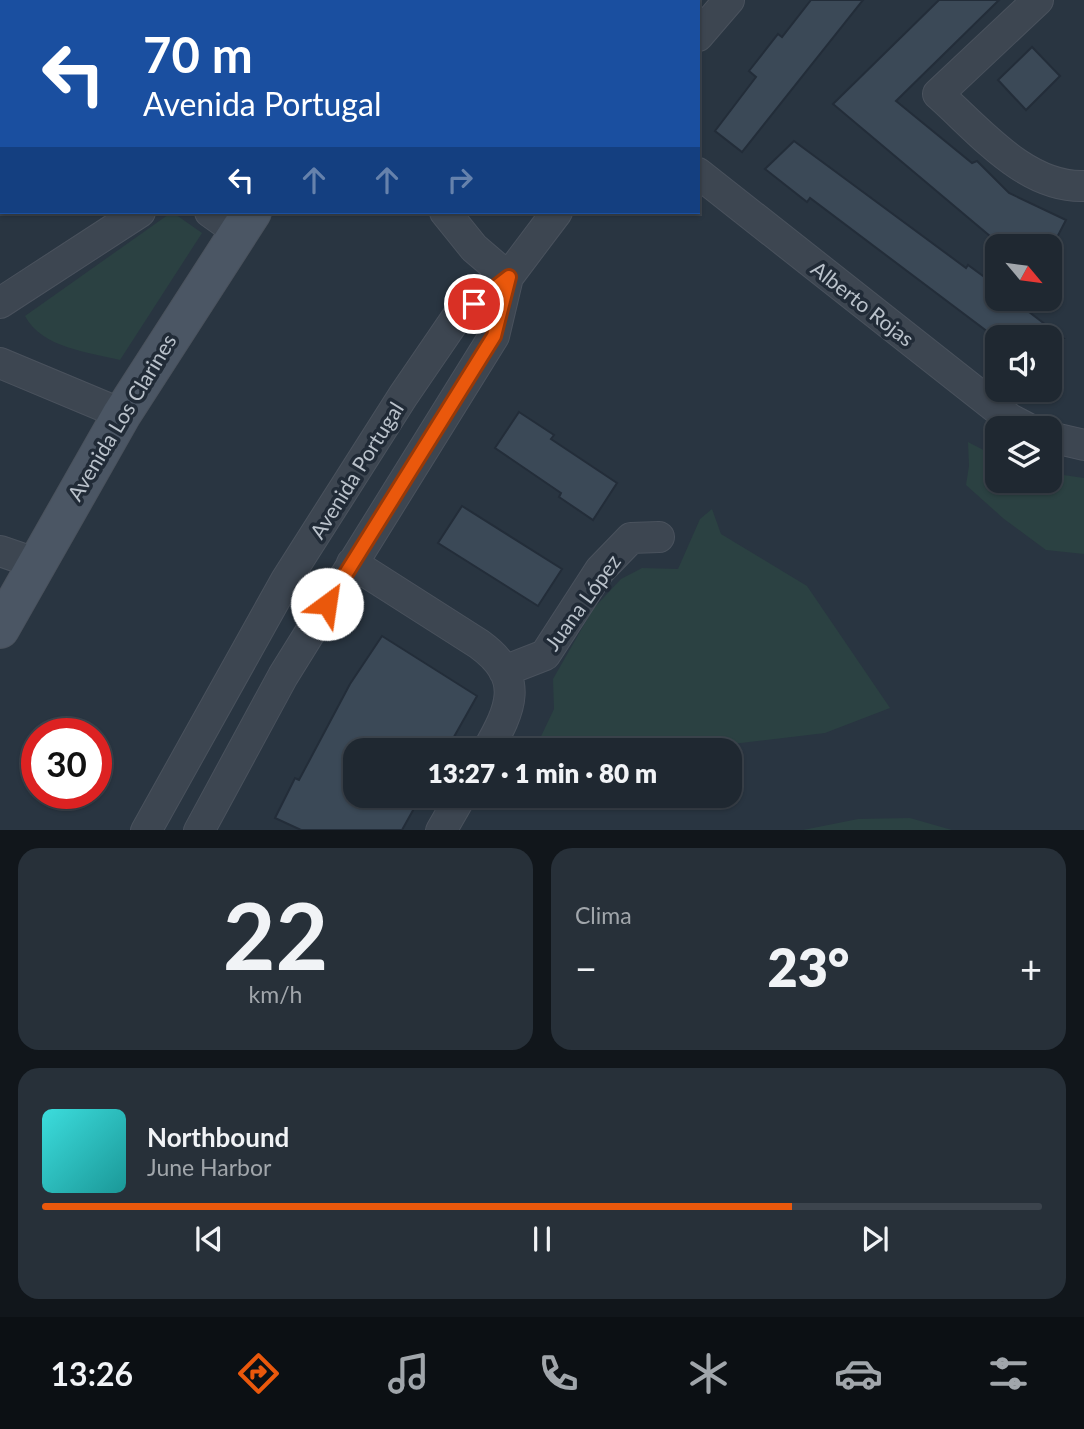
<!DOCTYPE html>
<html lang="es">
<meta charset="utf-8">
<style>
body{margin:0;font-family:Lato,sans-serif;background:#273039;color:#f1f3f6;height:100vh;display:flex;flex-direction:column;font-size:26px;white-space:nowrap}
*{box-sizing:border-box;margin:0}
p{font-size:23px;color:#a1a6ab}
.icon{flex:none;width:38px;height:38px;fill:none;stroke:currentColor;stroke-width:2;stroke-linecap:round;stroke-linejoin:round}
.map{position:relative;height:830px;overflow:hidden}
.drawer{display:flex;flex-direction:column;gap:18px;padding:18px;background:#11161b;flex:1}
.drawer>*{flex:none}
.top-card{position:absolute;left:0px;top:0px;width:700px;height:214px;box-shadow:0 2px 5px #0004,0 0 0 2px #3c444d;background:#1a4fa0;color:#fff;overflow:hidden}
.needle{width:46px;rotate:119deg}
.buttons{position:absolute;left:985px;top:234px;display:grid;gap:14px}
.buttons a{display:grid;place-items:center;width:77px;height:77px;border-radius:14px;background:#1f2831;box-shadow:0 2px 5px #0004,0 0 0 2px #3c444d;font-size:35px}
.speed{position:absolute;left:21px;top:718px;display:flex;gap:14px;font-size:35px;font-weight:700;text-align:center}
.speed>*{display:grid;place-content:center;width:91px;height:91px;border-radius:50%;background:#1f2831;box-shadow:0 2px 5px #0004,0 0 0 2px #3c444d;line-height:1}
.speed .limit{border:10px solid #d22;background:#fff;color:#111}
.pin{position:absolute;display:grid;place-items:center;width:60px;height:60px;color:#fff;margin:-30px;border:4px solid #fff;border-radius:50%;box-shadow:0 2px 7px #0007}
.me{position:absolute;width:77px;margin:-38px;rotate:31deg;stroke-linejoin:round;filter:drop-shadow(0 0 5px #0008)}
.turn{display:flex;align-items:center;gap:24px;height:147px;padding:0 28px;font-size:32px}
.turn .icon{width:91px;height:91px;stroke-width:2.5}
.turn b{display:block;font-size:49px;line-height:60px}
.lanes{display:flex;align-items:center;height:66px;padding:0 28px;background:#0003;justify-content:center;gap:35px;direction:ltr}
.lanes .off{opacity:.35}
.big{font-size:52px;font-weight:800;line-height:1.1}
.drawer .card{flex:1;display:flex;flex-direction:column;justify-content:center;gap:10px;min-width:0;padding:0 24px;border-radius:21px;background:#273039}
.drawer .dial{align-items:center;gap:0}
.dial b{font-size:91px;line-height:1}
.song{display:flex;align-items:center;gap:21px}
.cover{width:84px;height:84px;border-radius:10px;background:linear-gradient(135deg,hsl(180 70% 55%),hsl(180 70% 35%))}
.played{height:7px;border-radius:4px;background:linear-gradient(90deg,#ea580c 75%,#3c444d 75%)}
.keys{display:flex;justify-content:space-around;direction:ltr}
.heat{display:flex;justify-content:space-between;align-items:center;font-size:38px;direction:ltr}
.drawer .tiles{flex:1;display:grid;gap:18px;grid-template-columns:1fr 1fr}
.card:last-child{grid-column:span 2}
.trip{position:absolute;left:343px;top:738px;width:399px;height:70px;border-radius:21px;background:#1f2831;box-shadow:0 2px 5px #0004,0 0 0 2px #3c444d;font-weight:800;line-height:70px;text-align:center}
.menu{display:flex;height:112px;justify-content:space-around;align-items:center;background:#0c1014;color:#a1a6ab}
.menu .icon{width:49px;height:49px}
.menu .on{color:#ea580c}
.menu b{font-size:32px;color:#f1f3f6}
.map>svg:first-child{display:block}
.green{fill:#2b4142}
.building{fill:#3b4957;stroke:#232d39;stroke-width:2}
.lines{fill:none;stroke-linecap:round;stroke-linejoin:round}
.street-casing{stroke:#4a525d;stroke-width:32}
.secondary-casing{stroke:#4a525d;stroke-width:40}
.street{stroke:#3d4651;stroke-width:30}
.secondary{stroke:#4b5664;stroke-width:38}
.route-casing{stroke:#983908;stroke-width:18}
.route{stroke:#ea580c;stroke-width:12}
.labels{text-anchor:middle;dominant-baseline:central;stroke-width:7;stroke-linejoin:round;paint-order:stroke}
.street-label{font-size:21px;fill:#bac2cb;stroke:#212b37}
</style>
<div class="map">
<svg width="1084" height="831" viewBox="0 0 1084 831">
<rect width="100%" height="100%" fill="#293541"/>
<path class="green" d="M172 212 202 233 120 360C88 352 42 348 25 316Z
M968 442 997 457 998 481H1050V473L1084 478V554L1046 550 1004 519 966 485 969 466Z
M712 509 721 534 807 586 890 708 825 733 732 744 670 751H534L554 709 553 679 593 609 621 579 642 568 678 569 700 519Z
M910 818 952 830H803L858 819Z"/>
<path class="building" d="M811 0H863L742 152 715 131 756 77 749 71 778 34 782 37Z
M939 0H999L896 101 972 163 977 161 1009 193 1066 220 1052 247H1003L833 104Z
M1032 47 1060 76 1026 110 998 80Z
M794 141 966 268 968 265 998 287V299H1012L1063 338H996L810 198 807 202 765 169Z
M519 412 554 435 551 439 617 483 593 520 559 497 561 493 495 448Z
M462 506 562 569 538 606 438 543Z
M382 636 477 696 446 751H355V796H421L402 830H301L275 818 295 778 299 780 350 684Z"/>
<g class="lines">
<g class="street-casing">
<path id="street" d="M1038 0 938 94C979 130 1025 188 1084 186
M36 2V0
M91 2 94 0
M698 36 729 0
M0 59 2 58
M698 173 1010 419 1029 429
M210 212 238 232
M445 212 474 248 508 277
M0 303 140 212
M0 363 122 414
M1050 437 1084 445
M0 551 35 563
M352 563 479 644C526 678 511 709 487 751
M504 671 545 655 600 570 631 538 659 537
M146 831 286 580 403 396 457 317 508 277 557 212
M199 831 283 676 494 336 508 277
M441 831 461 796"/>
</g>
<g class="secondary-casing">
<path id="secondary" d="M406 2 408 0
M0 629 122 414 252 212"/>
</g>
<use href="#street" class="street"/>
<use href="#secondary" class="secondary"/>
</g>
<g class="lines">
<g class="route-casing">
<path id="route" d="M327 604 494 336 509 277 474 304"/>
</g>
<use href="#route" class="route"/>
</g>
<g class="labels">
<g class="street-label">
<text transform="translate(863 303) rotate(38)">Alberto Rojas</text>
<text transform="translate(121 417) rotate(-59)">Avenida Los Clarines</text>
<text transform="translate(356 470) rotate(-58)">Avenida Portugal</text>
<text transform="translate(582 602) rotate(-54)">Juana López</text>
</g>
</g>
</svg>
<div class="buttons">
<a><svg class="needle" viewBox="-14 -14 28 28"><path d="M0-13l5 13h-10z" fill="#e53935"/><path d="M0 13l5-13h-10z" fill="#a1a6ab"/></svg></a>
<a><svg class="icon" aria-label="sound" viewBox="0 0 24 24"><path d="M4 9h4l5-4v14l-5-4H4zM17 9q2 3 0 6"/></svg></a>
<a><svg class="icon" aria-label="layers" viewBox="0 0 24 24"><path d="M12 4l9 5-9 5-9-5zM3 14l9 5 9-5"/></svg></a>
</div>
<div class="speed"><div class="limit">30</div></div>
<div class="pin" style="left:474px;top:304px;background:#d93025"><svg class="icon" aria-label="arrive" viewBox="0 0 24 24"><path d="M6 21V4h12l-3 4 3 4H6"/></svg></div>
<svg class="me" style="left:327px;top:604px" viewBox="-20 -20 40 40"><circle r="19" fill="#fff"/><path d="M0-13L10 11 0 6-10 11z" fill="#ea580c"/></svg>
<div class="trip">13:27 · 1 min · 80 m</div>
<div class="top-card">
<div class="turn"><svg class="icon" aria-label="left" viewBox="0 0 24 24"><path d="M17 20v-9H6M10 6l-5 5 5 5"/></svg><div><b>70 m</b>Avenida Portugal</div></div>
<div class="lanes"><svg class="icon" aria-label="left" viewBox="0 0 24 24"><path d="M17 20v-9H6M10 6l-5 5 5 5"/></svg><svg class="icon off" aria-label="ahead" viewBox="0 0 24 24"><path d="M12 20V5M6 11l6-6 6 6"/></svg><svg class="icon off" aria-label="ahead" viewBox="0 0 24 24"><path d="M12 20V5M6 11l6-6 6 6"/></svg><svg class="icon off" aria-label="right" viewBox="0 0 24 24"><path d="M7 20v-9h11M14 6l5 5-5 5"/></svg></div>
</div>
</div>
<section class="drawer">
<div class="tiles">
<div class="card dial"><b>22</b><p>km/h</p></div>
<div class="card"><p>Clima</p>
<div class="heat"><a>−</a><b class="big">23°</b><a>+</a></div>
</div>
<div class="card">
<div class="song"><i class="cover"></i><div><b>Northbound</b><p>June Harbor</p></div></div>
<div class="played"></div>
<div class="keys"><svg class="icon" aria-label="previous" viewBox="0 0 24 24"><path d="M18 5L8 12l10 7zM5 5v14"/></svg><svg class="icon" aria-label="pause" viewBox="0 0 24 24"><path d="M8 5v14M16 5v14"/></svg><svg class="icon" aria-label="next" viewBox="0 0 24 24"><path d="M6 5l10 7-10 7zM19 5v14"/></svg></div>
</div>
</div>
</section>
<nav class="menu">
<b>13:26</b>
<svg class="icon on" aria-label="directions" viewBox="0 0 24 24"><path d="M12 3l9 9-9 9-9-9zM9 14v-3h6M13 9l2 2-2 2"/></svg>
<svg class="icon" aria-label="music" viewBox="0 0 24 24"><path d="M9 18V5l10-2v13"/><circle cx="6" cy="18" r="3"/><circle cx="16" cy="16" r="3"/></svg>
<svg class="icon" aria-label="phone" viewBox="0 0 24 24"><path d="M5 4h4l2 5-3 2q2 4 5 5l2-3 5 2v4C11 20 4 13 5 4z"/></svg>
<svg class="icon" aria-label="climate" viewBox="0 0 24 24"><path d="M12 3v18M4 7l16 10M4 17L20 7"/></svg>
<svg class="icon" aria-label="car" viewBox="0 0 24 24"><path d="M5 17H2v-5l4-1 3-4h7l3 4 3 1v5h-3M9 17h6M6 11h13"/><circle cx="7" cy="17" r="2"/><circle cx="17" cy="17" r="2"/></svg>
<svg class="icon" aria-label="filters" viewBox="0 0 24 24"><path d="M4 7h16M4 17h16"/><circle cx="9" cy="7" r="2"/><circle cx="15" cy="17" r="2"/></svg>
</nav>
